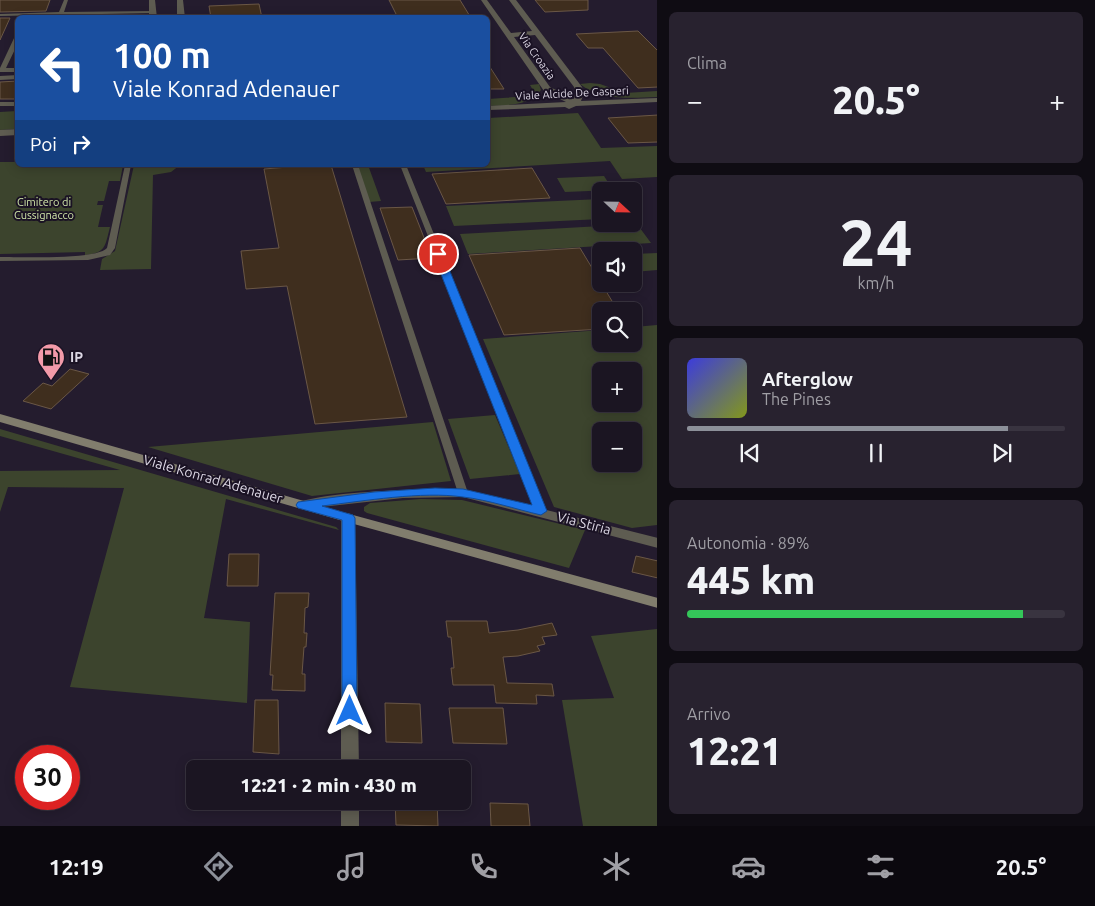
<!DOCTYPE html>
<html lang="it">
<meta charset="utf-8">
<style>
body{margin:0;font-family:Ubuntu,sans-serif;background:#28222f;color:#f1f3f6;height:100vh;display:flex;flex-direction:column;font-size:19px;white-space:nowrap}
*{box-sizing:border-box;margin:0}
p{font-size:16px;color:#a09fa5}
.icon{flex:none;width:28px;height:28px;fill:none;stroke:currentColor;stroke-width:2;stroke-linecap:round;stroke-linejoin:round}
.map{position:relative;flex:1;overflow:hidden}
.side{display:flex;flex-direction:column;gap:12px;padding:12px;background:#0f0c13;width:438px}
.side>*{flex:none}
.banner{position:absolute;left:15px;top:15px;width:475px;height:152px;border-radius:8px;box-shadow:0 2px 12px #0003,0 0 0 1px #393440;background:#1a4fa0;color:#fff;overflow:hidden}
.needle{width:32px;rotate:112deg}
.buttons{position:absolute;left:592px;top:182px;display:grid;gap:10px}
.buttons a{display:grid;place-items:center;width:50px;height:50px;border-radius:8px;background:#1b1522;box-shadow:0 2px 12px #0003,0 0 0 1px #393440;font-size:25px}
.speed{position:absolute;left:15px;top:745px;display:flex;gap:10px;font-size:25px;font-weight:700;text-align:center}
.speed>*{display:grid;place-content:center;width:65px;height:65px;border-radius:50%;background:#1b1522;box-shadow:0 2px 12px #0003,0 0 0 1px #393440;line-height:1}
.speed .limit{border:8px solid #d22;background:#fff;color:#111}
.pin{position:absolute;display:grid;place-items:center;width:42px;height:42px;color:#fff;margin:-21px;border:2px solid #fff;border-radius:50%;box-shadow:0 1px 5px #0007}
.me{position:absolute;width:55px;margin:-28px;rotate:0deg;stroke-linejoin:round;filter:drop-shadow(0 0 4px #0008)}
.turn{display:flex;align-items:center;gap:18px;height:105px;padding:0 15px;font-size:22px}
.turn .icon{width:65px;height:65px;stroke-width:2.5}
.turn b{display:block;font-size:35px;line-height:42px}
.then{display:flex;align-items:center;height:48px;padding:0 15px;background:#0003;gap:10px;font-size:19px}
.big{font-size:38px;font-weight:800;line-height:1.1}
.side .widget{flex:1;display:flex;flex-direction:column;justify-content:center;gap:8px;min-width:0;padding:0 18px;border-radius:8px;background:#28222f}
.side .dial{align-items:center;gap:0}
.dial b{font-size:65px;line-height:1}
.song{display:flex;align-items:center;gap:15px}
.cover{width:60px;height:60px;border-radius:8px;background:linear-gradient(135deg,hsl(240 70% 55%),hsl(70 70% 35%))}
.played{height:5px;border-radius:2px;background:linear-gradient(90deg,#8c9099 85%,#393440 85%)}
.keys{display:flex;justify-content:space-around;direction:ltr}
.heat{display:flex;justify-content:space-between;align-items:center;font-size:28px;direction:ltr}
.charge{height:8px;border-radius:4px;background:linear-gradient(90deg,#34c759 89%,#393440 0)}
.trip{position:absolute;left:186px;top:760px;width:285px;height:50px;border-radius:8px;background:#1b1522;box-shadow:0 2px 12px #0003,0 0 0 1px #393440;font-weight:800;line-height:50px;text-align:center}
.dock{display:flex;height:80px;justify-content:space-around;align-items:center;background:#0b080e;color:#a09fa5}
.dock .icon{width:35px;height:35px}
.dock .on{color:#8c9099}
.dock b{font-size:22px;color:#f1f3f6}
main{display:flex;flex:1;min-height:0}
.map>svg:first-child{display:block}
.green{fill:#3c442d;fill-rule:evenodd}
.building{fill:#3f2e1e;stroke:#6a5746}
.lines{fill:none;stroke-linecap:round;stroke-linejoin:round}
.service{fill:#5e5c51;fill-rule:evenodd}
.minor{fill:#5e5c51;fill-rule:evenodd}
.secondary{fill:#817d6d;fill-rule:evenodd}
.route{fill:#1a73e8;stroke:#114b97}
.labels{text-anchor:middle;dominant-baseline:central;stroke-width:4;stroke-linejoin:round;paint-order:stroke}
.far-street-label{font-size:11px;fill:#dcd7e4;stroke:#1a1224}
.far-park-label{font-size:11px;fill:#cfe4a8;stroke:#1a1224}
.poi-label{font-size:14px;font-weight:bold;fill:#dcd7e4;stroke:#1a1224;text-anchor:start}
.street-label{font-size:14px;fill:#dcd7e4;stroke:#1a1224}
</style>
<main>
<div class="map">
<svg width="658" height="826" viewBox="0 0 658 826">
<rect width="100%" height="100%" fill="#241c2e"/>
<path class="green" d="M590 83 600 84 625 93 657 91V97C632 98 601 101 580 84Z
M539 84 541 90C528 107 506 105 488 106V99L529 96 534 92 530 85Z
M17 111V129L0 130V112Z
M578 113 601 148 657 146V177L622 179 610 161 426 172 423 165H488V118Z
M0 162H17L18 165H123L120 181H109L104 201H98L97 205H103L98 227H110C105 246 106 253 85 255V252L0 254Z
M134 165H180L171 172 153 175 151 269 100 270 102 259 115 251Z
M357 165H368L381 201 369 202Z
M604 176 613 190 565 192 557 178Z
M601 199V219L454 226 446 206Z
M637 224 651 243 468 254 460 234Z
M658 253 657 270 634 272V254Z
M657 325V525L632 528 554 507 483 339 601 330V344H634V327ZM601 371H634V404H601ZM601 431H634V464H601Z
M495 415 520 474 470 479 448 419Z
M433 422 451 481 312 496 148 447Z
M0 429 336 527 339 530 226 499 204 618 250 622 247 703 70 687 124 488 8 487 0 512V471L120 470 0 436Z
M421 499 462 500 585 530 569 568 367 513 364 511V507L370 503Z
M657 629V826H583L562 700 614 698 591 636Z"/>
<path class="building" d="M0 0H50L46 11 0 12Z
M389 0H460L471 18H398Z
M535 0H588V10L545 12Z
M259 4 262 18H211L209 6Z
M0 18H10L0 40Z
M638 31 658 51V87L638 88 603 48H588L576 34Z
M488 64 504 89H488Z
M18 81V99H0V82Z
M658 115V142L628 143 608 118Z
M313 165H331L407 417 315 424 287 286 246 289 241 251 279 248 264 169Z
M532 168 550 198 446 204 432 174Z
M412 207 432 258 398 260 380 208Z
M580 248 618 311H601V329L504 335 469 255Z
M70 369 89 374 51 409 23 401 43 383 52 386Z
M229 554H259L258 586H227Z
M636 556 658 561V578L632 572Z
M275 593H309L308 607 305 608 304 633H307L306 647H304L302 674H305V691L272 690 273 675H270Z
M446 621H487L489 633 518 630 552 623 557 635 542 637 545 644 537 646 540 651 518 656 503 657 507 683 552 684 554 696 536 695 537 704 496 703 494 685H453L451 668H454L451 637H448Z
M255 700H278L279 754 253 752Z
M385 703 420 704 422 743 386 742Z
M449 708H503L507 744 453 743Z
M395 801H437L438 826 396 825Z
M490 803 528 804 530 826H491Z"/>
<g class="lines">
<path class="service" d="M64 0H68L64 12 153 11 155 12 153 13 0 16V14L59 12Z
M18 35V43L6 68H18V72H0V68L15 36Z
M18 75V79L0 80V76Z
M0 102H18V106H0Z
M125 165H131L115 248 110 255 88 260 0 261V257C19 257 97 260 107 248Z
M352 165H358L468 493 466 495 463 496 458 493Z
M400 165H406L546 511 544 513H538L536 511Z"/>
<path class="minor" d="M149 0H155L157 18H149Z
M177 0H183L185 18H177Z
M481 0H487L511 33 532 31 509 0H516L582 87 584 93 581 101 658 98V102L576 106 569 109 565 107 488 110V106L566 102 544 91ZM535 35 574 87 575 93 574 99 550 87 514 37Z
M18 129V135L0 136V130Z
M423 489H463L658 538V548L463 497 403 498 303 509 298 508 296 505 298 502C334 492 385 491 423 489Z
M348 513 353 515 355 518 359 769H341V518L343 515Z
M341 801H359V826H341Z"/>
<path class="secondary" d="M0 414 353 515 658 598V608L343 521 0 422Z"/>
</g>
<path class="route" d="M438 251 443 254 547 511 541 515C515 509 489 500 463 497 422 491 364 501 322 506L353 515 355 518 357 711 355 715 350 717 344 715 342 711V520L298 508 296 505 298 502 374 492 435 488 463 489 532 505 433 254Z"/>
<defs>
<g id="fuel-pin" transform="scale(1.4375)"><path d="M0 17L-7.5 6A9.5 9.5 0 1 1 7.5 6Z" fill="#f39aa9" stroke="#1a1224"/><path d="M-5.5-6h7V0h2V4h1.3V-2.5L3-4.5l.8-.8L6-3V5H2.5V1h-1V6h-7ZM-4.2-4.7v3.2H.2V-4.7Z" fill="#111"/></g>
</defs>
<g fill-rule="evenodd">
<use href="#fuel-pin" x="51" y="357"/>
</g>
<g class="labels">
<g class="far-street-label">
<text transform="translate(537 56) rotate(55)">Via Croazia</text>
<text transform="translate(572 93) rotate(-3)">Viale Alcide De Gasperi</text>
</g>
<g class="far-park-label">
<text x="44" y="202">Cimitero di<tspan x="44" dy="13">Cussignacco</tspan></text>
</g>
<g class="poi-label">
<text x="70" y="357">IP</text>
</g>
<g class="street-label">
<text transform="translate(213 479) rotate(16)">Viale Konrad Adenauer</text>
<text transform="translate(584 523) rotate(15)">Via Stiria</text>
</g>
</g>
</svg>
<div class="buttons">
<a><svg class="needle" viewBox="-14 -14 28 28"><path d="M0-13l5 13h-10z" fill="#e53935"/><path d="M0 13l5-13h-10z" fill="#a09fa5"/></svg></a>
<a><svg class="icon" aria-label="sound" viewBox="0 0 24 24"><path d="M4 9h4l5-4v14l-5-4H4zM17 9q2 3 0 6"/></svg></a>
<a><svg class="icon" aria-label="search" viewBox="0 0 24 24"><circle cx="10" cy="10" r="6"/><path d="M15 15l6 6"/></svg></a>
<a>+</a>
<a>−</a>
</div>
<div class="speed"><div class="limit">30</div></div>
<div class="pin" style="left:438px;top:254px;background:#d93025"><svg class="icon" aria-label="arrive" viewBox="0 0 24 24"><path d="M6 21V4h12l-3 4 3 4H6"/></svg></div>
<svg class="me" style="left:350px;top:711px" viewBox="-20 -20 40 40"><path d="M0-17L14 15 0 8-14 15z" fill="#1a73e8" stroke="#fff" stroke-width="4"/></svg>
<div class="trip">12:21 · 2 min · 430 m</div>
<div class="banner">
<div class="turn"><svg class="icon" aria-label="left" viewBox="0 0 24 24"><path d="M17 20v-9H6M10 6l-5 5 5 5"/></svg><div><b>100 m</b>Viale Konrad Adenauer</div></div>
<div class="then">Poi<svg class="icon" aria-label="right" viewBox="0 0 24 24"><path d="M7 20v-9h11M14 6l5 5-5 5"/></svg></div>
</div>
</div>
<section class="side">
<div class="widget"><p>Clima</p>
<div class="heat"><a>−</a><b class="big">20.5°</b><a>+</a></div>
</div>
<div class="widget dial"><b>24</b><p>km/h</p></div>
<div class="widget">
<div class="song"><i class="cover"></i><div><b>Afterglow</b><p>The Pines</p></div></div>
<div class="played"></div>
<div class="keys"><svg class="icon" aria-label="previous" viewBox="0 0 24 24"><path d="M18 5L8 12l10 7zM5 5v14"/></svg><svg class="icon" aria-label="pause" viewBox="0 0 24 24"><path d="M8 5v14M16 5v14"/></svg><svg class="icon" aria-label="next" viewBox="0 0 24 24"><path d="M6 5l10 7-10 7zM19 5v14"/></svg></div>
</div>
<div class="widget"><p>Autonomia · 89%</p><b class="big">445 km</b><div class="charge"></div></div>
<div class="widget"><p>Arrivo</p><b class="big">12:21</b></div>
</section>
</main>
<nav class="dock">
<b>12:19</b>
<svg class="icon on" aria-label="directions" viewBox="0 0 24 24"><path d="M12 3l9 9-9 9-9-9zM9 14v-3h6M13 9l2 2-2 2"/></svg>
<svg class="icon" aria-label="music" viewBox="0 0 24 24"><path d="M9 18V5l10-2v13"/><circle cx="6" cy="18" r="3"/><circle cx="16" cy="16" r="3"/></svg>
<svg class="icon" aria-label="phone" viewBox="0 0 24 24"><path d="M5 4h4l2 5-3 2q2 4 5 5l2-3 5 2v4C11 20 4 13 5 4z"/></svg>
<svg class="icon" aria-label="climate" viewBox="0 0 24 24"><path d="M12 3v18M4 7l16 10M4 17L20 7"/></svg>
<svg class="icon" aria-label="car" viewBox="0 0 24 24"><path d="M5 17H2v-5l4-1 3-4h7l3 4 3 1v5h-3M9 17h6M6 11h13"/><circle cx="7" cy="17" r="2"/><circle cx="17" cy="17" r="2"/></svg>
<svg class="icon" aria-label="filters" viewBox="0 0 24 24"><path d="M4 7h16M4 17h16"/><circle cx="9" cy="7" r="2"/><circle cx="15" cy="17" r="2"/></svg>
<b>20.5°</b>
</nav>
